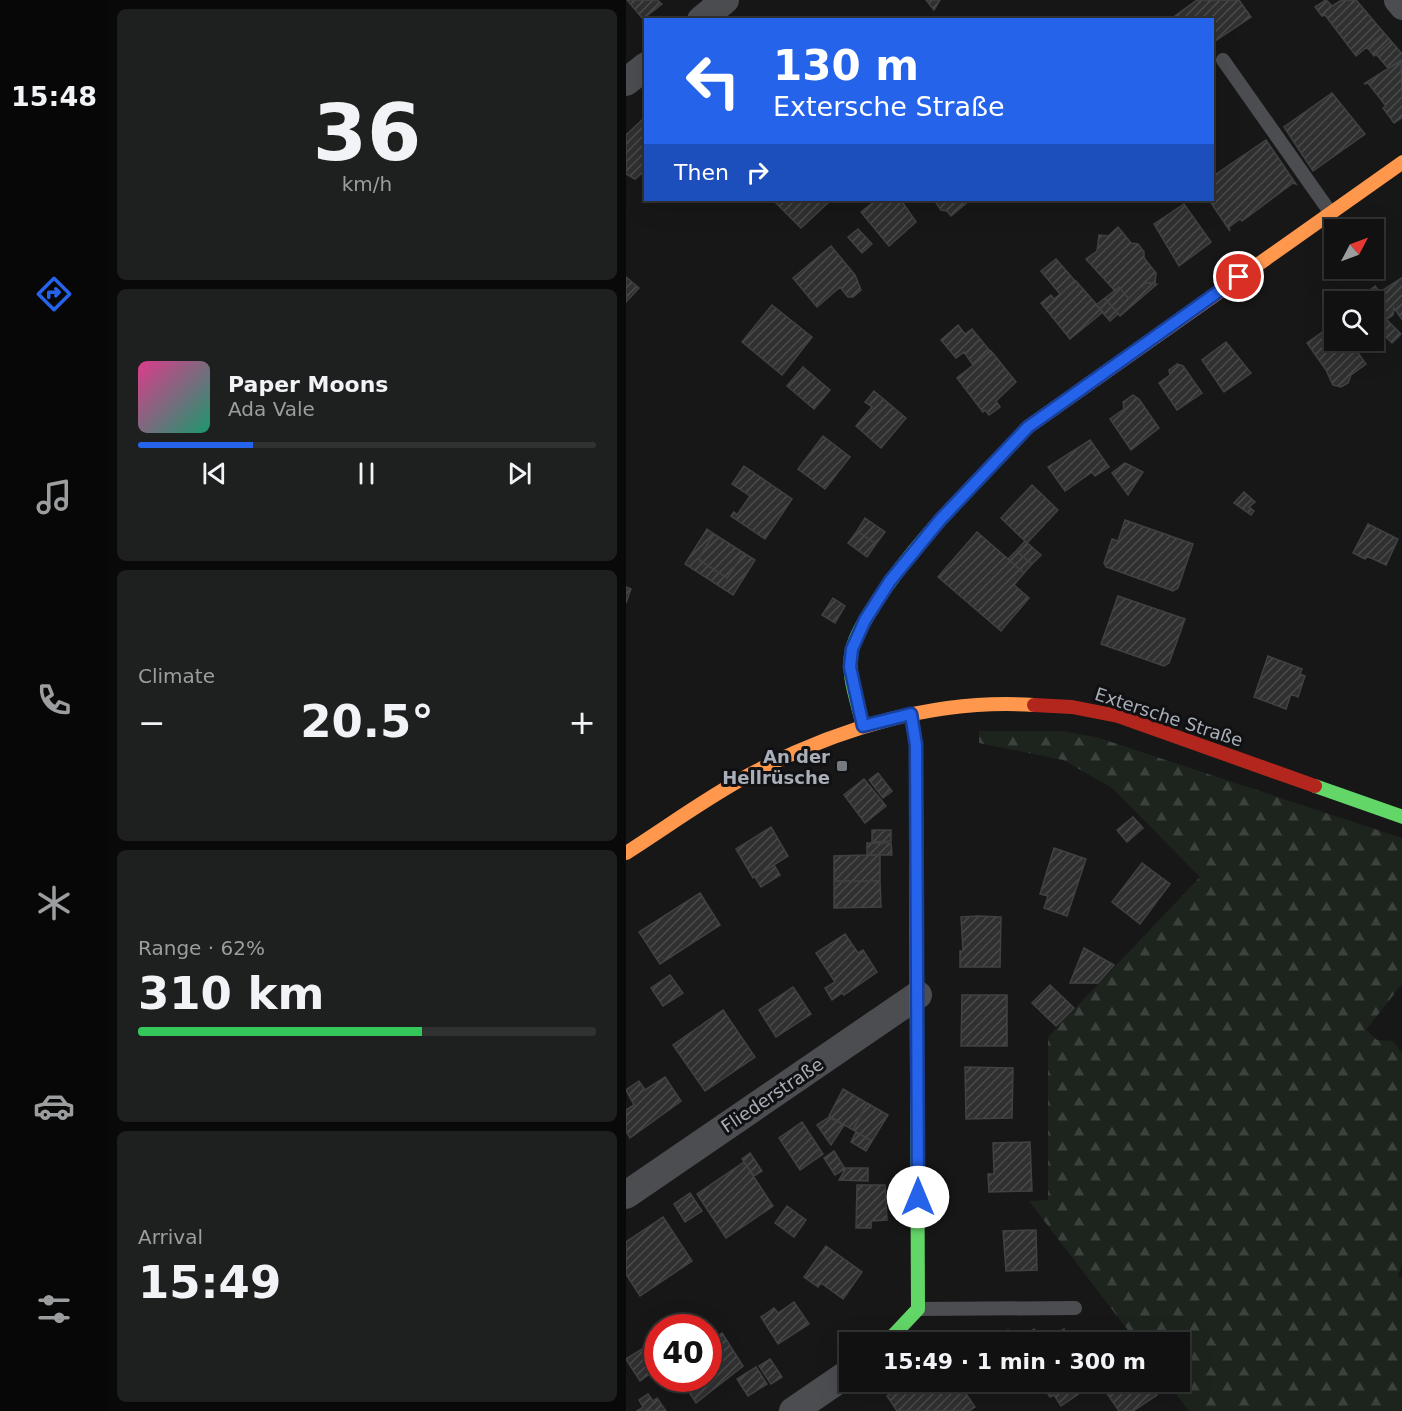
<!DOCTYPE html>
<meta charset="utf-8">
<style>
body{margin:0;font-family:"DejaVu Sans",sans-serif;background:#1e1f1f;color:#f1f3f6;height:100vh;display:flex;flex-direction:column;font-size:22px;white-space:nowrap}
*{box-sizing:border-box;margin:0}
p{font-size:20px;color:#9c9d9f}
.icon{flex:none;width:33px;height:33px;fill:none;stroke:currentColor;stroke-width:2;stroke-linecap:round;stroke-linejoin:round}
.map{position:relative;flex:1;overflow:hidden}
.panel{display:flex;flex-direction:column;gap:9px;padding:9px;background:#090909;width:518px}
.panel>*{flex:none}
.guide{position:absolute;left:18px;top:18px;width:570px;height:183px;border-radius:0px;box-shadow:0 6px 24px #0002,0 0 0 2px #303131;background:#2563eb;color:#fff;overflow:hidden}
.needle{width:39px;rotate:49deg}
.fabs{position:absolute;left:698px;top:219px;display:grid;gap:12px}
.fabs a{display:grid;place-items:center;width:60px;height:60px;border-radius:0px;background:#111;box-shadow:0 6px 24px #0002,0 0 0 2px #303131;font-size:30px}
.speed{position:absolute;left:18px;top:1314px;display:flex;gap:12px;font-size:30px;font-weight:700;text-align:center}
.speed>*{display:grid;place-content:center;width:78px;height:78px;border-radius:50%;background:#111;box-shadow:0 6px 24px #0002,0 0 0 2px #303131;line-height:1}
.speed .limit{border:9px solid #d22;background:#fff;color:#111}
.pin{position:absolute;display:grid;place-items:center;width:51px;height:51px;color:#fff;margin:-26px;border:3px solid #fff;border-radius:50%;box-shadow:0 2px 6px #0007}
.me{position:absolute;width:66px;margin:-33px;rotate:0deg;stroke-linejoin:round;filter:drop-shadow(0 0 4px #0008)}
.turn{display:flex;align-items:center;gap:21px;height:126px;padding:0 30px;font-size:27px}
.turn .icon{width:78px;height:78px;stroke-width:2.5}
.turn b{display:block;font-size:42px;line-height:51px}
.then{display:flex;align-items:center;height:57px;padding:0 30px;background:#0003;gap:12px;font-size:22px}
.big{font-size:45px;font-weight:800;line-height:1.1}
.panel .widget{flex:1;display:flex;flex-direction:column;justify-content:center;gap:9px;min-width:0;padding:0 21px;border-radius:9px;background:#1e1f1f}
.panel .dial{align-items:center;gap:0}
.dial b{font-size:78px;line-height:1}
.song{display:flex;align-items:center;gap:18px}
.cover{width:72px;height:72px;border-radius:9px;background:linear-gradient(135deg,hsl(330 70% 55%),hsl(160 70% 35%))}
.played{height:6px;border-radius:3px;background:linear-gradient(90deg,#2563eb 25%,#303131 25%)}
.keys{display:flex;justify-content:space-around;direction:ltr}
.heat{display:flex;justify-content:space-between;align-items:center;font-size:33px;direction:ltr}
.charge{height:9px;border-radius:4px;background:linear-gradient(90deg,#34c759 62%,#303131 0)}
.trip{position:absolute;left:213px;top:1332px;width:351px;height:60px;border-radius:0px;background:#111;box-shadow:0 6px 24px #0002,0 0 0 2px #303131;font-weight:800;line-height:60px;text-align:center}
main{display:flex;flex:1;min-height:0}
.tabs{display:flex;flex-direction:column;width:108px;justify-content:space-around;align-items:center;background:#070707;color:#9c9d9f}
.tabs .icon{width:42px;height:42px}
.tabs .current{color:#2563eb}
.tabs b{font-size:27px;color:#f1f3f6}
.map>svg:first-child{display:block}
.forest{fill:url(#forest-firs)}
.building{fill:url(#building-hatch);stroke:#3f4143;stroke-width:1.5}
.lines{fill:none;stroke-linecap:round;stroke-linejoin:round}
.lane{stroke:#4b4d50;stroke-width:14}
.street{stroke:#4b4d50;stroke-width:28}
.fast{stroke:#63d668;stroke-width:14}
.slow{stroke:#ff974d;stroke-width:14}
.jam{stroke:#b3261e;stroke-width:14}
.route-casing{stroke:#184099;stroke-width:15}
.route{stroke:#2563eb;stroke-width:10}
.poi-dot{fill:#757a80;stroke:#111113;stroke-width:2}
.labels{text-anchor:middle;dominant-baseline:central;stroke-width:6;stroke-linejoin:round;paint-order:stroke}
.street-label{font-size:18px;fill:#a8afb8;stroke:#111113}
.poi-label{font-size:18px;font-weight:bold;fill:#a8afb8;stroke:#111113;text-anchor:end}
</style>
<main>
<nav class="tabs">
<b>15:48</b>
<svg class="icon current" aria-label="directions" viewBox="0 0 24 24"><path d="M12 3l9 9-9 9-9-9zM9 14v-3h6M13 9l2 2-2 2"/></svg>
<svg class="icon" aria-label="music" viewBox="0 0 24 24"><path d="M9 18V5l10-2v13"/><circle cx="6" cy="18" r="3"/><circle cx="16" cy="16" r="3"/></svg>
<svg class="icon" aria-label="phone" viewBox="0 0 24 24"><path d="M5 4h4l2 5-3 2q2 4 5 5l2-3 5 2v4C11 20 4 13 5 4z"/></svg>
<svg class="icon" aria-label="climate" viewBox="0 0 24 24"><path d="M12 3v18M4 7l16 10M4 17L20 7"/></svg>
<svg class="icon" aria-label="car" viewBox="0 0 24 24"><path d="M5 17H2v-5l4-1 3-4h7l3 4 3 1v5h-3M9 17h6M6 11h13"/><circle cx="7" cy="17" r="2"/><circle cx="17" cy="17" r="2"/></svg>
<svg class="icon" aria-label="filters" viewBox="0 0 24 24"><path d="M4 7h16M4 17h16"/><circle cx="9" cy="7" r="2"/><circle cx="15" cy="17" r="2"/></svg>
</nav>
<section class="panel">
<div class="widget dial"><b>36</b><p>km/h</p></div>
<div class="widget">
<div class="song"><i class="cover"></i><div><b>Paper Moons</b><p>Ada Vale</p></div></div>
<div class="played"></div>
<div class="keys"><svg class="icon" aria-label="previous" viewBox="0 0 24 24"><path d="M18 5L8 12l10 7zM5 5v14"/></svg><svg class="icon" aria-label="pause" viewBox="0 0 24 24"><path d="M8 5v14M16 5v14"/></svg><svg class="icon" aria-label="next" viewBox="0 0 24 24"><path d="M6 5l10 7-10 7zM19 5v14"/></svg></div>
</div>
<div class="widget"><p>Climate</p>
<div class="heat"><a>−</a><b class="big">20.5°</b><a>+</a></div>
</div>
<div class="widget"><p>Range · 62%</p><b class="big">310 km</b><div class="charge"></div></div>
<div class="widget"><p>Arrival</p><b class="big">15:49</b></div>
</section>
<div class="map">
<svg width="777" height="1411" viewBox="0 0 777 1411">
<defs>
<pattern id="forest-firs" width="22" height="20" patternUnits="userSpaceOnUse" patternTransform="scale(1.5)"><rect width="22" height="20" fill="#1d241d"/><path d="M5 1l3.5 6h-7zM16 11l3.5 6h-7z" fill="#3b413c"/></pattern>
<pattern id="building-hatch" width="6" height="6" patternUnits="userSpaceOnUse" patternTransform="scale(1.5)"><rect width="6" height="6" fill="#303031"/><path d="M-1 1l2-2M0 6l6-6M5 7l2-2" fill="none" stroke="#4b4b4d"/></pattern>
</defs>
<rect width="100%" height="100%" fill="#171717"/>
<path class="forest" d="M353 731H435L470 737 776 838V984L740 1030 751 1040 767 1041 776 1053 777 1261 772 1276 777 1278 776 1411H563L541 1382H554V1342H511L403 1201 422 1200V1037L574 877 486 788 437 760 353 743Z"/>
<path class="building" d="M1 0H31L36 4 17 19Z
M300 0H314L308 10Z
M571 0H613L625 17 586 43V20H552L549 16Z
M700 0 706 6 716 0H730L758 33 730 56 699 15 696 16 689 7Z
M758 33 765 41 748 56 741 47Z
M765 41 777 55V61L762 68 750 54Z
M775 60 777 117 768 123 757 108 760 106 742 83 738 84Z
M706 93 739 134 687 171 658 127Z
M17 119 20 122V170L9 179 0 174V135Z
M640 140 670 184 667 183 616 221 614 219 603 227 604 231 583 200H586V177Z
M147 200H205L175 228Z
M250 200H275L290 222 263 246 235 212Z
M308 200H344L325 216 321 211 315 210Z
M558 204 585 242 553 266 528 224Z
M492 227 505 243 512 244 518 252V258L530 273 529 283H520L502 298 493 287 489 291 460 259 471 251 473 235 482 236Z
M232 229 246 244 236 253 222 237Z
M205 246 229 275 235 290 227 297H222L214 287 191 307 167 278Z
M430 259 449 281 434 294 415 271Z
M0 277 13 288 0 302Z
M777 277V321L768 308 767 315 761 319 752 309 761 302 754 292Z
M450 281 477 312 444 339 415 303 425 295 428 299Z
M520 283 531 284 494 316 479 298 493 287 502 298Z
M749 286 761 302 755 307 743 291Z
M479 298 492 314 484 321 470 305Z
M146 305 186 337 156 375 116 342Z
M759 318 775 334 766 343 750 327Z
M708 324V340H723L740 364 725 375 722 383 715 387 707 385 700 370 681 343Z
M332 325 339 334 346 329 364 351 347 365 338 352 330 358 315 340Z
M600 342 625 373 598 392 576 360Z
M365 351 390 382 370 401 374 407 363 415 359 410 357 412 331 378Z
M551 364 557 366 576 393 551 410 533 383 544 375 543 370Z
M177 367 204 390 188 409 161 386Z
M248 391 280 418 255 448 230 426 246 407 239 402Z
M507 395 513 399 533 428 505 450 484 419 498 409 497 402Z
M197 436 224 457 199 489 172 469Z
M464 440 483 467 469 476 466 472 439 491 422 467Z
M499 463 517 472 502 495 486 473Z
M118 466 166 499 139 539 105 516 108 512 111 515 124 496 106 484Z
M406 485 432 510 401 543 375 518Z
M618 492 629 502 623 507 628 511 625 515 608 503Z
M239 518 259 532 250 544 231 531Z
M499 520 567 544 552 588 547 591 480 567 478 563 486 539 492 541Z
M742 524 772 539 760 565 741 556 739 559 727 553Z
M81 529 88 534 72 559 101 578 118 553 129 560 107 595 59 564Z
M231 531 250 544 241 557 222 543Z
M351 532 398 573 388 585 403 598 375 631 312 577Z
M88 534 118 553 101 578 72 559Z
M399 541 415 555 406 564 390 551Z
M390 551 406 564 398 573 382 559Z
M0 587 5 589 0 603Z
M492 596 559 619 543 663 538 666 475 644Z
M207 598 219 606 209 623 196 615Z
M642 656 676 669 674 674 679 676 672 697 665 694 660 709 628 697Z
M252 773 266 791 257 798 243 780Z
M238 779 260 806 239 823 218 795Z
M507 817 517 828 501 842 491 830Z
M145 827 162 856 127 878 110 849Z
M246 830H265V841L246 842Z
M241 843H265L266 855H241Z
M428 848 460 859 441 916 418 908 422 896 414 894Z
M241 855H254V881H208V856Z
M516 863 544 884 514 924 486 902Z
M148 865 154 875 135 887 129 877Z
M208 881H254L255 907 208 908Z
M74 893 94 925 34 964 13 932Z
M352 916 375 917 374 967H334V951H337L335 917Z
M219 934 232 953 237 950 251 972 218 995 216 993 206 1000 199 988 209 982 190 953Z
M458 948 488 965 472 983H444Z
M44 975 57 993 37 1006 25 988Z
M424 985 448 1008 430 1026 406 1003Z
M167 987 185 1014 150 1037 133 1010Z
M336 995H381V1046H335Z
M97 1010 129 1057 79 1091 47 1045Z
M339 1067 387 1068 386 1118 340 1119Z
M39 1077 55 1101 4 1138 0 1131V1110L8 1105 0 1090 13 1081 19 1090Z
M217 1089 241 1103 227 1130 203 1116Z
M241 1103 262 1115 246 1141 227 1130Z
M203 1117 218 1125 205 1145 191 1125Z
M176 1122 197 1154 174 1170 153 1138Z
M230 1132 246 1141 240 1151 225 1142Z
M404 1142 406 1191 363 1192 362 1174H368L367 1143Z
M208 1151 219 1169 209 1175 198 1158Z
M124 1153 136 1171 128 1176 116 1159Z
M118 1162 147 1206 100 1238 71 1194Z
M220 1168H242V1181L213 1180Z
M231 1185H259L261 1220 245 1221V1228H230Z
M64 1193 76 1211 59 1222 48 1204Z
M161 1206 180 1220 168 1237 149 1223Z
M37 1217 66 1261 14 1296 0 1274V1242Z
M410 1230 411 1270 380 1271 377 1231Z
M200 1246 236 1272 217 1299 195 1283 192 1287 178 1277Z
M168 1302 183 1324 152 1344 135 1317 148 1308 152 1313Z
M408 1329 414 1339 418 1337 423 1338 438 1329 447 1342H391Z
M382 1330 391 1342H363Z
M96 1333 117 1366 70 1403 54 1378H82V1343Z
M21 1346 32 1362V1368L14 1381 0 1359Z
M144 1359 156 1377 145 1384 133 1366Z
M130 1367 141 1384 122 1396 111 1379Z
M281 1382H332L349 1407 343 1411H271L261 1396Z
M374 1382H389L379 1389Z
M414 1382H470L435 1406 428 1395 424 1397Z
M473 1382H522L531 1395 507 1411H493Z
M22 1394 27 1401 31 1398 40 1411H11L17 1407 13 1400Z"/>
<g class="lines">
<path class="lane" d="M597 60 704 212
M292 1309 449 1308"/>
<path class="street" d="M772 0 777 6
M75 20 99 0
M0 82 20 66
M0 1195 292 995
M167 1411 224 1372"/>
<path class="fast" d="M237 726C232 703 220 674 226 650 230 633 242 616 251 601 289 542 340 493 388 442
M689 786 777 817
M261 1342 292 1309 291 1077"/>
<path class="slow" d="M388 442 402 427 777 162
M290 790 291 1077
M0 853C41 827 80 798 123 775 209 729 310 698 408 705"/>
<path class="jam" d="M408 705 446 707 492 716 689 786
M285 714 290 745V790"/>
</g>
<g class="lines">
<g class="route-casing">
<path id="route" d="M292 1197 290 745 285 714 237 726 224 667 226 649 239 620 264 581 314 520 402 427 613 277"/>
</g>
<use href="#route" class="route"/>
</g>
<rect class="poi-dot" x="210" y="760" width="12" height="12" rx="3"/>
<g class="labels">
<g class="street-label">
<text transform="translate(543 717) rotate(18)">Extersche Straße</text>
<text transform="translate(146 1095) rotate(-34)">Fliederstraße</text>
</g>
<g class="poi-label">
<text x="204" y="756">An der<tspan x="204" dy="21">Hellrüsche</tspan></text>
</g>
</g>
</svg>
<div class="fabs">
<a><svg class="needle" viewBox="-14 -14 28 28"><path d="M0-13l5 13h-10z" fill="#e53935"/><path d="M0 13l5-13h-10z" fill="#9c9d9f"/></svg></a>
<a><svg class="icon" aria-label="search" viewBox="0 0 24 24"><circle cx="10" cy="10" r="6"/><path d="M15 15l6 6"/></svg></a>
</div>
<div class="speed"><div class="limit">40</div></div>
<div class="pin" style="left:613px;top:277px;background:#d93025"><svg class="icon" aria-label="arrive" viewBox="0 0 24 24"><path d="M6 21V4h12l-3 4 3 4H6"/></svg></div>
<svg class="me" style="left:292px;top:1197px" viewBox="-20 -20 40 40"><circle r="19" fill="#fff"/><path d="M0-13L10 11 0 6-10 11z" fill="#2563eb"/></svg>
<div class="trip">15:49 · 1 min · 300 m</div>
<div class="guide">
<div class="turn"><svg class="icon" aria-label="left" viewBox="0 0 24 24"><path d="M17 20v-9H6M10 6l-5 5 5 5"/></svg><div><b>130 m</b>Extersche Straße</div></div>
<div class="then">Then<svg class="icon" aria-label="right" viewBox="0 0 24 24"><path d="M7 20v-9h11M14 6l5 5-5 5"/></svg></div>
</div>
</div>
</main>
